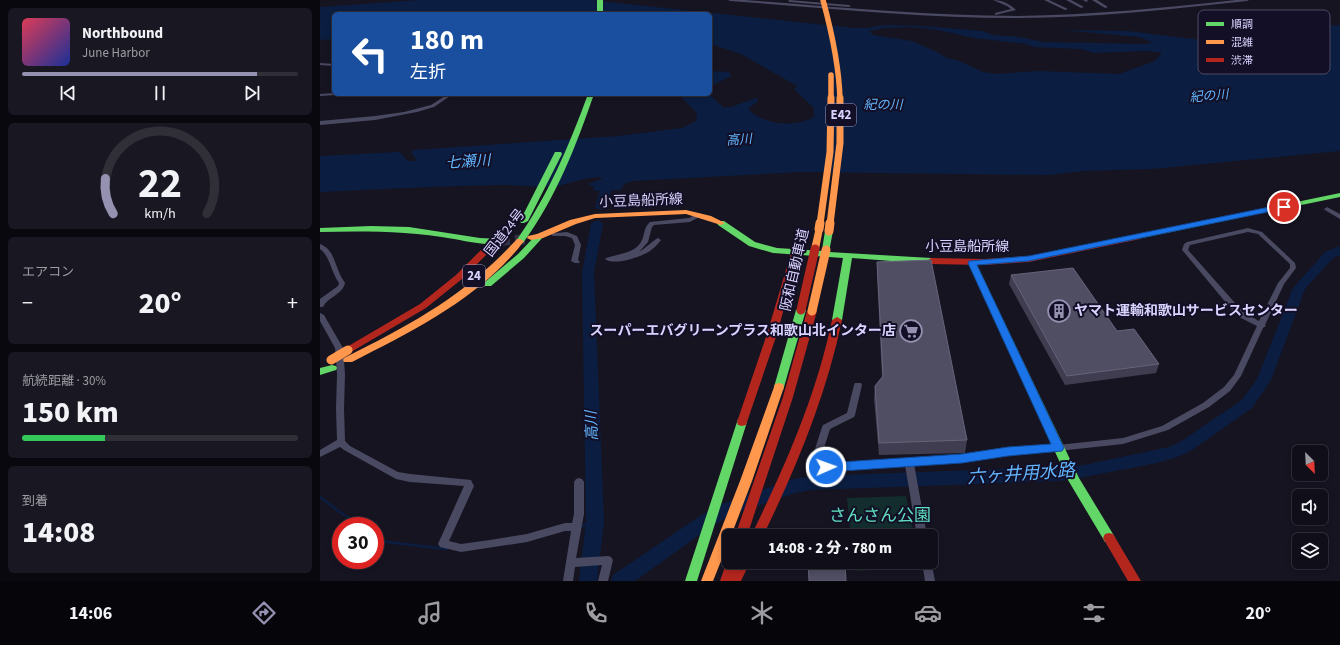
<!DOCTYPE html>
<html lang="ja">
<meta charset="utf-8">
<style>
body{margin:0;font-family:"Source Sans 3","Noto Sans JP",sans-serif;background:#191822;color:#f1f3f6;height:100vh;display:flex;flex-direction:column;font-size:15px;white-space:nowrap}
*{box-sizing:border-box;margin:0}
p{font-size:13px;color:#9c9ca2}
.icon{flex:none;width:22px;height:22px;fill:none;stroke:currentColor;stroke-width:2;stroke-linecap:round;stroke-linejoin:round}
.map{position:relative;flex:1;overflow:hidden}
.drawer{display:flex;flex-direction:column;gap:8px;padding:8px;background:#09080e;width:320px}
.drawer>*{flex:none}
.guide{position:absolute;left:12px;top:12px;width:380px;height:84px;border-radius:6px;box-shadow:0 2px 6px #0003,0 0 0 1px #302f38;background:#1a4fa0;color:#fff;overflow:hidden}
.needle{width:26px;rotate:156deg}
.tools{position:absolute;left:972px;top:445px;display:grid;gap:8px}
.tools a{display:grid;place-items:center;width:36px;height:36px;border-radius:6px;background:#100f19;box-shadow:0 2px 6px #0003,0 0 0 1px #302f38;font-size:20px}
.speed{position:absolute;left:12px;top:517px;display:flex;gap:8px;font-size:20px;font-weight:700;text-align:center}
.speed>*{display:grid;place-content:center;width:52px;height:52px;border-radius:50%;background:#100f19;box-shadow:0 2px 6px #0003,0 0 0 1px #302f38;line-height:1}
.speed .limit{border:6px solid #d22;background:#fff;color:#111}
.pin{position:absolute;display:grid;place-items:center;width:34px;height:34px;color:#fff;margin:-17px;border:2px solid #fff;border-radius:50%;box-shadow:0 1px 4px #0007}
.me{position:absolute;width:44px;margin:-22px;rotate:88deg;stroke-linejoin:round;filter:drop-shadow(0 0 3px #0008)}
.turn{display:flex;align-items:center;gap:14px;height:84px;padding:0 12px;font-size:18px}
.turn .icon{width:52px;height:52px;stroke-width:2.5}
.turn b{display:block;font-size:28px;line-height:34px}
.big{font-size:30px;font-weight:800;line-height:1.1}
.drawer .card{flex:1;display:flex;flex-direction:column;justify-content:center;gap:6px;min-width:0;padding:0 14px;border-radius:6px;background:#191822}
.drawer .dial{align-items:center;gap:0}
.dial svg{height:104px;overflow:visible;fill:none;stroke:#302f38;stroke-width:7;stroke-linecap:round;text-anchor:middle}
.dial text{fill:#f1f3f6;stroke:none}
.song{display:flex;align-items:center;gap:12px}
.cover{width:48px;height:48px;border-radius:6px;background:linear-gradient(135deg,hsl(350 70% 55%),hsl(230 70% 35%))}
.played{height:4px;border-radius:2px;background:linear-gradient(90deg,#9591b1 85%,#302f38 85%)}
.keys{display:flex;justify-content:space-around;direction:ltr}
.heat{display:flex;justify-content:space-between;align-items:center;font-size:22px;direction:ltr}
.charge{height:6px;border-radius:3px;background:linear-gradient(90deg,#34c759 30%,#302f38 0)}
.trip{position:absolute;left:402px;top:529px;width:216px;height:40px;border-radius:6px;background:#100f19;box-shadow:0 2px 6px #0003,0 0 0 1px #302f38;font-weight:800;line-height:40px;text-align:center}
.dock{display:flex;height:64px;justify-content:space-around;align-items:center;background:#06060a;color:#9c9ca2}
.dock .icon{width:28px;height:28px}
.dock .active{color:#9591b1}
.dock b{font-size:18px;color:#f1f3f6}
main{display:flex;flex:1;min-height:0}
.map>svg:first-child{display:block}
.green{fill:#132c2d}
.water{fill:#0b1e41;fill-rule:evenodd}
.lines{fill:none;stroke-linecap:round;stroke-linejoin:round}
.stream{stroke:#0b1e41;stroke-width:2.5}
.river{fill:#0b1e41;fill-rule:evenodd}
.secondary-tunnel{stroke:#333142;stroke-width:10;stroke-dasharray:10 5;stroke-linecap:butt}
.street{fill:#4a4962;fill-rule:evenodd}
.fast{fill:#63d668;fill-rule:evenodd}
.slow{fill:#ff974d;fill-rule:evenodd}
.jam{fill:#b3261e;fill-rule:evenodd}
.slow-bridge-far2{stroke:#ff974d;stroke-width:5.5}
.slow-bridge-far1{stroke:#ff974d;stroke-width:7}
.slow-bridge{stroke:#ff974d;stroke-width:9}
.jam-bridge{stroke:#b3261e;stroke-width:9}
.wall{fill:#403d50}
.building{fill:#504e63;stroke:#66637b}
.route{fill:#1a73e8;stroke:#114b97}
.labels{text-anchor:middle;dominant-baseline:central;stroke-width:4;stroke-linejoin:round;paint-order:stroke}
.far-water-label{font-size:13px;font-style:italic;fill:#62b6ff;stroke:#130f26}
.shield{fill:#130f26;stroke:#9e99be;stroke-width:1}
.shield-label{font-size:13px;font-weight:bold;fill:#d9d4ff}
.street-label{font-size:14px;fill:#d9d4ff;stroke:#130f26}
.poi-label{font-size:14px;font-weight:bold;fill:#d9d4ff;stroke:#130f26;text-anchor:start}
.water-label{font-size:15px;font-style:italic;fill:#62b6ff;stroke:#130f26}
.near-park-label{font-size:17px;fill:#5fe0c0;stroke:#130f26}
.near-water-label{font-size:18px;font-style:italic;fill:#62b6ff;stroke:#130f26}
.key{fill:#130f26;stroke:#4e4a67;stroke-width:1}
.key-label{font-size:11px;fill:#d9d4ff}
</style>
<main>
<section class="drawer">
<div class="card">
<div class="song"><i class="cover"></i><div><b>Northbound</b><p>June Harbor</p></div></div>
<div class="played"></div>
<div class="keys"><svg class="icon" aria-label="previous" viewBox="0 0 24 24"><path d="M18 5L8 12l10 7zM5 5v14"/></svg><svg class="icon" aria-label="pause" viewBox="0 0 24 24"><path d="M8 5v14M16 5v14"/></svg><svg class="icon" aria-label="next" viewBox="0 0 24 24"><path d="M6 5l10 7-10 7zM19 5v14"/></svg></div>
</div>
<div class="card dial"><svg viewBox="0 0 100 80">
<path d="M14 69A42 42 0 1 1 86 69"/>
<path d="M14 69A42 42 0 0 1 8 42" stroke="#9591b1"/>
<text x="50" y="56" font-size="32" font-weight="700">22</text>
<text x="50" y="72" font-size="11">km/h</text>
</svg></div>
<div class="card"><p>エアコン</p>
<div class="heat"><a>−</a><b class="big">20°</b><a>+</a></div>
</div>
<div class="card"><p>航続距離 · 30%</p><b class="big">150 km</b><div class="charge"></div></div>
<div class="card"><p>到着</p><b class="big">14:08</b></div>
</section>
<div class="map">
<svg width="1020" height="581" viewBox="0 0 1020 581">
<rect width="100%" height="100%" fill="#161421"/>
<path class="green" d="M586 496 594 535 531 536 527 498Z
M534 562H567L568 569 535 571Z"/>
<path class="water" d="M99 0H270L534 28H550L555 26 568 25 601 26 662 31 674 35 700 37 723 42 825 44 832 42 819 37 742 30 808 31 881 40 897 37 922 36 954 30 1020 25V151L832 169 763 171 729 175 481 172 313 181 304 184 301 190 274 191V187L269 185 270 183 283 179 279 177C261 178 245 186 226 187 212 187 197 185 183 185 122 186 61 189 0 192V156L80 152 87 161H97L91 152 94 150 298 136 362 128 376 121 377 113 358 94H389L404 108 411 107 436 98 438 101 428 109C443 125 475 128 494 117V108L474 89 477 86 421 54 390 44V14H14V39L0 40V7ZM591 27 618 30 654 38 707 44 713 47 760 49 774 53 826 51 842 53 835 61 799 74 719 71 676 74 663 72 639 61 627 58 617 52 592 41 553 35 549 31 564 28Z
M390 71 409 72 411 76 395 84 390 89Z"/>
<g class="lines">
<path class="stream" d="M0 497 24 515 46 526
M261 526 275 522
M55 534 61 540 67 542 127 549"/>
<path class="river" d="M290 171 295 174 287 207 285 209H277L275 207 285 174Z
M277 220 281 222 283 224 274 273 284 522 277 581H259L266 522 262 273 271 224 273 222Z
M1020 246V255L1013 258 985 289 951 380 932 408 872 450 860 456 837 463 764 477 739 481 492 490 475 493 411 515 392 526 315 581H291L293 575 380 516 399 505 474 479 492 476 739 467 764 465 849 447 860 442 922 400 937 379 973 288 1005 252Z"/>
<path class="secondary-tunnel" d="M180 241 207 239"/>
<path class="street" d="M408 0H425C516 7 607 16 698 16 771 15 843 8 916 0H929L927 1C851 9 774 18 697 18 601 18 506 8 410 1Z
M469 0 529 5 531 6 529 7 470 2 468 1Z
M673 0C682 0 690 4 696 10L675 15V13L691 9 687 6Z
M724 0H729L748 9 745 10Z
M746 0H751L764 7 761 8Z
M763 0H767L768 1 766 2Z
M772 0H777L788 7 785 8Z
M0 63 14 64V66L0 65Z
M14 93V94H16V95L0 96V94Z
M128 94H133L114 107 97 112 55 120 0 125V121L55 116 84 112 111 105Z
M1007 207 1020 214V219L1005 210 1004 209Z
M379 213 381 214 382 215 381 216 370 222 334 225 332 227 328 242 319 252C326 248 332 241 338 238L341 240C338 244 334 248 330 251 321 257 294 266 285 259L286 258C298 254 317 253 322 240 325 233 324 227 330 222L369 218Z
M928 228 942 232 975 263 976 268 964 284 945 325 946 326 943 328 921 376 910 391 889 407 848 430 803 444 738 451 688 454 643 462 594 464 607 536H597L585 465 544 469 493 471 490 470 489 468 502 427 503 425 527 413 534 385 535 383H541L542 385 535 415 534 417 510 429 499 464 544 463 589 458 643 456 688 448 738 445 803 438 842 426 883 403 904 387 914 375 937 326 917 316 863 251 862 250 864 244 867 242ZM928 232 938 234 970 264V268L958 283 939 321 923 312 868 250 870 245Z
M230 229 236 233 247 232 257 236 261 245 258 260 260 262 259 263H255L251 261 255 245 252 238 245 236H233L227 231Z
M0 244C13 249 14 261 19 272 20 276 23 279 25 283 23 294 8 297 3 307H0V299L18 286 19 283C11 272 10 256 0 249Z
M0 313 4 315 23 348 25 374 24 409 25 441 30 446 78 472 90 474 151 480 154 486 129 541 141 544 170 540 207 534 245 523H252L254 514V482L256 479 259 478 262 479 264 482V514L256 558 288 556 291 557 293 560 288 581H278L282 565 255 567 253 581H243L251 531H245L207 542 141 552 120 547 118 544 144 486 90 482 76 479 24 450 20 447 0 457V450L17 440 16 409 17 374 15 348 0 321Z
M611 560 615 581H605L602 562H611Z"/>
<path class="fast" d="M277 0H283V14H277Z
M268 94H274C256 146 236 198 203 243H197L196 241C228 196 249 146 268 94Z
M235 152H241L242 154 208 221 204 223H201L200 221Z
M1020 193V197L817 239 813 237 817 235Z
M398 221H404L435 242 457 248 503 251 502 250 505 231 509 229 513 231 509 252 611 258 615 261 611 264 532 258 522 320 517 323 512 320 523 258 453 253 429 246 398 225 397 223Z
M51 226 89 227 160 238 180 239 184 241C177 248 144 241 134 239 89 231 45 231 0 232V228Z
M217 234H220L224 236 204 258 171 286H165L164 284 165 282 198 254Z
M652 260 656 263 759 478 793 534 795 538 793 542 789 543 785 542 748 480 648 263Z
M481 307 486 310 464 387 463 390H455L454 387 476 310Z
M12 365 16 366 17 368 16 370 0 375V368Z
M422 418 426 419 427 422 377 581H365L417 422 418 419Z"/>
<path class="slow" d="M366 210 391 216 405 223 401 225 366 214 275 218 256 224 223 238 211 240 207 238 208 236 217 234 250 220 275 214Z
M496 227H502L503 229 499 249 495 252 491 249Z
M197 239H200L204 241C162 297 93 331 32 362H24L23 360 24 358C92 324 146 295 197 239Z
M459 383 463 384 464 387 432 481 411 536H409V541L393 581H381L420 481 454 387 455 384Z"/>
<path class="jam" d="M817 235 821 237 820 239 709 262 664 265 611 264 607 261 611 258 664 259 709 256Z
M174 239 177 240 178 242 177 244 142 279 106 308 31 352H25L23 350 25 348 100 304 136 275 171 240Z
M475 250 479 253 457 334 427 422 426 425 422 426 418 425 417 422 447 334 471 253Z
M492 308 497 311 473 397 427 536H415L463 397 487 311Z
M517 317 522 320C506 396 477 466 443 536H431C465 466 496 397 512 320Z
M789 533 793 534 821 581H808L783 538 785 534Z
M408 558H409V562H430L421 581H400Z"/>
<path class="slow-bridge-far2" d="M503 0C512 33 519 65 520 99
M511 99V75"/>
<path class="slow-bridge-far1" d="M500 224 510 152 511 98
M510 224 520 143V98"/>
<path class="slow-bridge" d="M499 229 500 223
M509 231 510 223
M492 311 506 250
M11 360 28 350"/>
<path class="jam-bridge" d="M481 310 495 249"/>
</g>
<path class="wall" d="M557 262 647 440 645 453 559 455 554 399 555 386 562 378 557 274Z
M691 275 797 331 839 364 836 373 745 385 689 284Z"/>
<path class="building" d="M611 260 647 440 559 443 555 386 563 376 557 262Z
M753 268 797 331 814 329 839 364 747 376 691 275Z
M488 562H525L526 581H489Z"/>
<path class="route" d="M964 204 967 205V208L709 261 657 265 744 448 742 451 688 456 642 463 506 472 502 471 500 467 502 464 506 463 642 454 688 447 731 444 648 263 649 261 709 256Z"/>
<defs>
<g id="building-ring" transform="scale(1.15)"><circle r="9.5" fill="#130f26" stroke="#9591b1" stroke-width="1.5"/><path d="M-4-6H4V6H1V3H-1V6H-4ZM-2.5-4.3h1.7v1.8h-1.7ZM.8-4.3h1.7v1.8H.8ZM-2.5-1h1.7V.8h-1.7ZM.8-1h1.7V.8H.8Z" fill="#9591b1"/></g>
<g id="supermarket-ring" transform="scale(1.15)"><circle r="9.5" fill="#130f26" stroke="#9591b1" stroke-width="1.5"/><path d="M-6-5.5h2.5l.6 2H6L4.5 2H-2.5L-4.4-4H-6ZM-1.5 3.2a1.3 1.3 0 1 0 .1 0ZM3 3.2a1.3 1.3 0 1 0 .1 0Z" fill="#9591b1"/></g>
</defs>
<g fill-rule="evenodd">
<use href="#building-ring" x="739" y="311"/>
<use href="#supermarket-ring" x="591" y="331"/>
</g>
<g class="labels">
<g class="far-water-label">
<text transform="translate(889 96) rotate(-5)">紀の川</text>
<text x="563" y="105">紀の川</text>
<text transform="translate(419 140) rotate(-5)">高川</text>
</g>
<g class="shield">
<rect x="506" y="104" width="30" height="22" rx="3"/>
<rect x="143" y="265" width="22" height="22" rx="3"/>
</g>
<g class="shield-label">
<text x="521" y="115">E42</text>
<text x="154" y="276">24</text>
</g>
<g class="street-label">
<text transform="translate(321 201) rotate(-2)">小豆島船所線</text>
<text transform="translate(185 233) rotate(-52)">国道24号</text>
<text x="647" y="247">小豆島船所線</text>
<text transform="translate(475 270) rotate(-77)">阪和自動車道</text>
</g>
<g class="poi-label">
<text x="754" y="311">ヤマト運輸和歌山サービスセンター</text>
<text x="576" y="331" text-anchor="end">スーパーエバグリーンプラス和歌山北インター店</text>
</g>
<g class="water-label">
<text transform="translate(148 162) rotate(-4)">七瀬川</text>
<text transform="translate(272 426) rotate(-92)">高川</text>
</g>
<g class="near-park-label">
<text x="560" y="516">さんさん公園</text>
</g>
<g class="near-water-label">
<text transform="translate(701 474) rotate(-4)">六ヶ井用水路</text>
</g>
</g>
<rect x="878" y="10" width="132" height="64" rx="6" class="key"/>
<rect x="886" y="22" width="18" height="4" fill="#63d668"/>
<rect x="886" y="40" width="18" height="4" fill="#ff974d"/>
<rect x="886" y="58" width="18" height="4" fill="#b3261e"/>
<g class="key-label">
<text x="911" y="28">順調</text>
<text x="911" y="46">混雑</text>
<text x="911" y="64">渋滞</text>
</g>
</svg>
<div class="tools">
<a><svg class="needle" viewBox="-14 -14 28 28"><path d="M0-13l5 13h-10z" fill="#e53935"/><path d="M0 13l5-13h-10z" fill="#9c9ca2"/></svg></a>
<a><svg class="icon" aria-label="sound" viewBox="0 0 24 24"><path d="M4 9h4l5-4v14l-5-4H4zM17 9q2 3 0 6"/></svg></a>
<a><svg class="icon" aria-label="layers" viewBox="0 0 24 24"><path d="M12 4l9 5-9 5-9-5zM3 14l9 5 9-5"/></svg></a>
</div>
<div class="speed"><div class="limit">30</div></div>
<div class="pin" style="left:964px;top:207px;background:#d93025"><svg class="icon" aria-label="arrive" viewBox="0 0 24 24"><path d="M6 21V4h12l-3 4 3 4H6"/></svg></div>
<svg class="me" style="left:506px;top:467px" viewBox="-20 -20 40 40"><circle r="17" fill="#1a73e8" stroke="#fff" stroke-width="3"/><path d="M0-11L8 9 0 5-8 9z" fill="#fff"/></svg>
<div class="trip">14:08 · 2 分 · 780 m</div>
<div class="guide">
<div class="turn"><svg class="icon" aria-label="left" viewBox="0 0 24 24"><path d="M17 20v-9H6M10 6l-5 5 5 5"/></svg><div><b>180 m</b>左折</div></div>
</div>
</div>
</main>
<nav class="dock">
<b>14:06</b>
<svg class="icon active" aria-label="directions" viewBox="0 0 24 24"><path d="M12 3l9 9-9 9-9-9zM9 14v-3h6M13 9l2 2-2 2"/></svg>
<svg class="icon" aria-label="music" viewBox="0 0 24 24"><path d="M9 18V5l10-2v13"/><circle cx="6" cy="18" r="3"/><circle cx="16" cy="16" r="3"/></svg>
<svg class="icon" aria-label="phone" viewBox="0 0 24 24"><path d="M5 4h4l2 5-3 2q2 4 5 5l2-3 5 2v4C11 20 4 13 5 4z"/></svg>
<svg class="icon" aria-label="climate" viewBox="0 0 24 24"><path d="M12 3v18M4 7l16 10M4 17L20 7"/></svg>
<svg class="icon" aria-label="car" viewBox="0 0 24 24"><path d="M5 17H2v-5l4-1 3-4h7l3 4 3 1v5h-3M9 17h6M6 11h13"/><circle cx="7" cy="17" r="2"/><circle cx="17" cy="17" r="2"/></svg>
<svg class="icon" aria-label="filters" viewBox="0 0 24 24"><path d="M4 7h16M4 17h16"/><circle cx="9" cy="7" r="2"/><circle cx="15" cy="17" r="2"/></svg>
<b>20°</b>
</nav>
